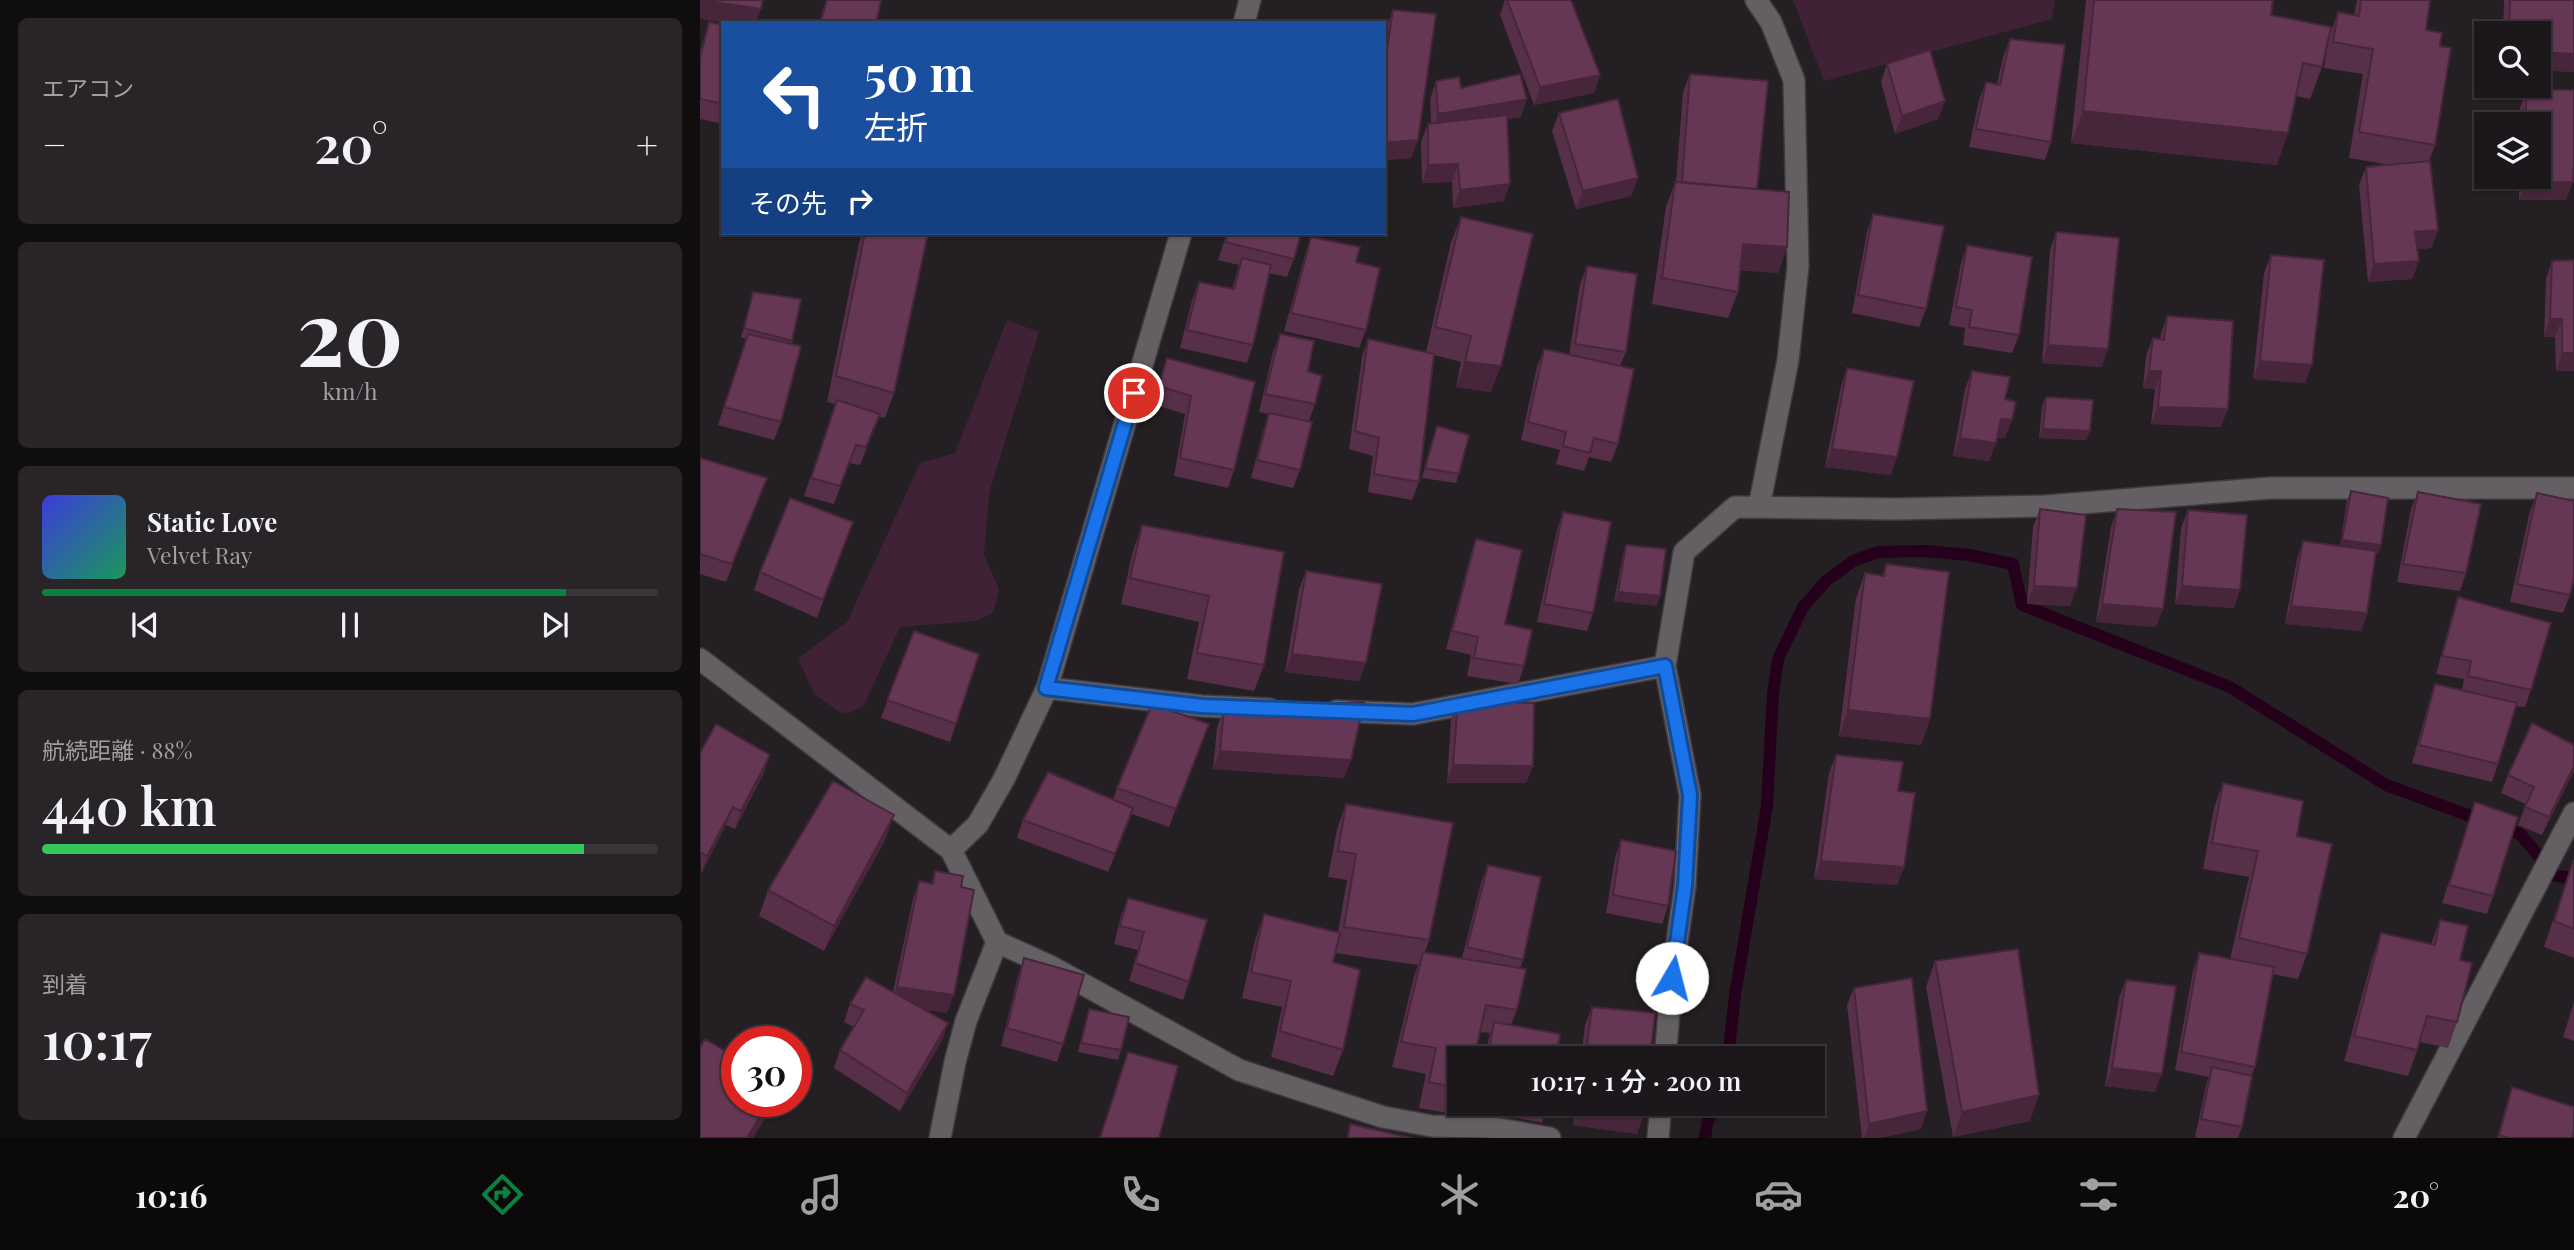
<!DOCTYPE html>
<html lang="ja">
<meta charset="utf-8">
<style>
body{margin:0;font-family:"Playfair Display","Noto Sans JP",serif;background:#282427;color:#f1f3f6;height:100vh;display:flex;flex-direction:column;font-size:26px;white-space:nowrap}
*{box-sizing:border-box;margin:0}
p{font-size:23px;color:#a09fa2}
.icon{flex:none;width:38px;height:38px;fill:none;stroke:currentColor;stroke-width:2;stroke-linecap:round;stroke-linejoin:round}
.map{position:relative;flex:1;overflow:hidden}
.side{display:flex;flex-direction:column;gap:18px;padding:18px;background:#0f0d0e;width:700px}
.side>*{flex:none}
.guide{position:absolute;left:21px;top:21px;width:665px;height:214px;border-radius:0px;box-shadow:0 2px 5px #0004,0 0 0 2px #393639;background:#1a4fa0;color:#fff;overflow:hidden}
.fabs{position:absolute;left:1774px;top:21px;display:grid;gap:14px}
.fabs a{display:grid;place-items:center;width:77px;height:77px;border-radius:0px;background:#1b171a;box-shadow:0 2px 5px #0004,0 0 0 2px #393639;font-size:35px}
.speed{position:absolute;left:21px;top:1026px;display:flex;gap:14px;font-size:35px;font-weight:700;text-align:center}
.speed>*{display:grid;place-content:center;width:91px;height:91px;border-radius:50%;background:#1b171a;box-shadow:0 2px 5px #0004,0 0 0 2px #393639;line-height:1}
.speed .limit{border:10px solid #d22;background:#fff;color:#111}
.pin{position:absolute;display:grid;place-items:center;width:60px;height:60px;color:#fff;margin:-30px;border:4px solid #fff;border-radius:50%;box-shadow:0 2px 7px #0007}
.me{position:absolute;width:77px;margin:-38px;rotate:8deg;stroke-linejoin:round;filter:drop-shadow(0 0 5px #0008)}
.turn{display:flex;align-items:center;gap:24px;height:147px;padding:0 28px;font-size:32px}
.turn .icon{width:91px;height:91px;stroke-width:2.5}
.turn b{display:block;font-size:49px;line-height:60px}
.then{display:flex;align-items:center;height:66px;padding:0 28px;background:#0003;gap:14px;font-size:26px}
.big{font-size:52px;font-weight:600;line-height:1.1}
.side .widget{flex:1;display:flex;flex-direction:column;justify-content:center;gap:10px;min-width:0;padding:0 24px;border-radius:10px;background:#282427}
.side .dial{align-items:center;gap:0}
.dial b{font-size:91px;line-height:1}
.song{display:flex;align-items:center;gap:21px}
.cover{width:84px;height:84px;border-radius:10px;background:linear-gradient(135deg,hsl(240 70% 55%),hsl(150 70% 35%))}
.played{height:7px;border-radius:4px;background:linear-gradient(90deg,#0b8043 85%,#393639 85%)}
.keys{display:flex;justify-content:space-around;direction:ltr}
.heat{display:flex;justify-content:space-between;align-items:center;font-size:38px;direction:ltr}
.charge{height:10px;border-radius:5px;background:linear-gradient(90deg,#34c759 88%,#393639 0)}
.trip{position:absolute;left:747px;top:1046px;width:378px;height:70px;border-radius:0px;background:#1b171a;box-shadow:0 2px 5px #0004,0 0 0 2px #393639;font-weight:600;line-height:70px;text-align:center}
.tabs{display:flex;height:112px;justify-content:space-around;align-items:center;background:#0b090a;color:#a09fa2}
.tabs .icon{width:49px;height:49px}
.tabs .on{color:#0b8043}
.tabs b{font-size:32px;color:#f1f3f6}
main{display:flex;flex:1;min-height:0}
.map>svg:first-child{display:block}
.green{fill:#402236}
.lines{fill:none;stroke-linecap:round;stroke-linejoin:round}
.stream{stroke:#25001a;stroke-width:12}
.street-casing{stroke:#3e3a3d;stroke-width:24}
.street{stroke:#645f62;stroke-width:21}
.wall{fill:#572f48}
.shaded-wall{fill:#47263b}
.building{fill:#653754;stroke:#47263b;stroke-width:2}
.route-casing{stroke:#114b97;stroke-width:18}
.route{stroke:#1a73e8;stroke-width:12}
</style>
<main>
<section class="side">
<div class="widget"><p>エアコン</p>
<div class="heat"><a>−</a><b class="big">20°</b><a>+</a></div>
</div>
<div class="widget dial"><b>20</b><p>km/h</p></div>
<div class="widget">
<div class="song"><i class="cover"></i><div><b>Static Love</b><p>Velvet Ray</p></div></div>
<div class="played"></div>
<div class="keys"><svg class="icon" aria-label="previous" viewBox="0 0 24 24"><path d="M18 5L8 12l10 7zM5 5v14"/></svg><svg class="icon" aria-label="pause" viewBox="0 0 24 24"><path d="M8 5v14M16 5v14"/></svg><svg class="icon" aria-label="next" viewBox="0 0 24 24"><path d="M6 5l10 7-10 7zM19 5v14"/></svg></div>
</div>
<div class="widget"><p>航続距離 · 88%</p><b class="big">440 km</b><div class="charge"></div></div>
<div class="widget"><p>到着</p><b class="big">10:17</b></div>
</section>
<div class="map">
<svg width="1874" height="1138" viewBox="0 0 1874 1138">
<rect width="100%" height="100%" fill="#241f22"/>
<path class="green" d="M1093 0H1355L1352 19 1124 81Z
M307 320 339 332 289 493 284 555 299 589 293 613 275 621 200 627 164 705 152 712 141 713 114 694 98 658 147 622 220 463 255 453Z"/>
<g class="lines">
<path class="stream" d="M1801 827 1820 834 1856 876 1874 878
M1028 1059 1035 995 1067 806 1073 694 1078 659 1103 607 1126 581 1153 561 1178 552 1226 551 1269 555 1313 564 1322 605 1530 687 1686 785 1784 821
M1005 1138 1007 1124 1015 1104"/>
<g class="street-casing">
<path id="street" d="M1056 0 1071 22 1094 80 1098 266 1088 360 1059 507
M544 23 550 0
M0 659 251 850 297 942 350 966 539 1070 683 1117 732 1126 788 1127 850 1138
M347 688 502 706 569 709
M636 711 713 714 965 666
M251 850 278 824 304 779 347 688 481 233
M965 1059 972 978 985 886 990 795 965 666 984 552 1035 507 1195 509 1345 506 1570 488H1874
M240 1138 255 1062 266 1021 297 942
M958 1138 961 1104
M1704 1138 1874 813"/>
</g>
<use href="#street" class="street"/>
</g>
<path class="wall" d="M126 0H181L176 23H119Z
M805 0H871L900 75 894 93 834 105 800 15Z
M1386 0H1573L1571 15 1622 67 1610 99 1596 96 1577 165 1371 143Z
M1657 0H1730L1726 30 1740 46 1735 145 1729 161 1738 230 1731 248 1717 249 1719 261 1712 279 1668 282 1659 185 1666 167 1690 165 1649 158 1663 74 1624 68 1629 37 1638 12 1654 15Z
M1804 0H1874V72L1839 70V33H1803Z
M693 10 718 140 711 158 684 160V42L686 28Z
M9 22 23 25V124L0 119V51Z
M1310 39 1351 142 1345 160 1269 147 1279 100 1286 82 1297 84 1303 57Z
M1187 64 1238 119 1195 134 1181 82Z
M990 74 1057 189 1087 247 1078 273 1040 270 1038 292 1028 318 952 304 966 207 975 182H976L983 92Z
M736 81 761 88 821 117 807 119 804 201 753 208 752 182 722 183 721 142 728 124 731 123 730 99Z
M1826 90 1873 181 1866 200H1819V177H1839V124H1820V108Z
M859 113 931 196 876 209 852 131Z
M1173 214 1226 309 1219 327 1152 313 1167 232Z
M761 217 791 392 756 387 761 362 734 355 719 482 712 500 668 492 673 456 649 449 662 357 668 339 726 352 751 242Z
M1356 232 1402 367 1342 363 1350 250Z
M163 233H228L194 393 185 418 179 417 160 465 149 463 134 504 104 496 135 404 127 402 159 243Z
M527 233H601L594 259 587 277 569 273 553 345 547 363 480 348 492 300 499 282 532 289 539 265 518 260Z
M611 237 656 262 666 330 659 348 584 331 605 255Z
M1267 245 1319 335 1312 353 1263 345 1265 328 1249 325 1261 263Z
M1571 255 1605 383 1553 379 1564 273Z
M1874 260V371H1856L1855 337H1844L1846 279 1852 261Z
M887 266 926 352 920 366 918 444 911 462 889 457 884 471 856 464 860 450 821 440 837 367 844 349 869 355 880 284Z
M53 292 92 341 81 422 74 440 18 425 46 339 41 337Z
M1467 316 1521 427 1451 424 1455 389 1443 388 1446 356 1453 338 1460 340 1461 334Z
M580 334 608 371 615 404 609 421 600 470 593 488 551 478 563 431 569 414 559 412 573 352Z
M467 358 555 382 534 470 528 488 474 476 485 414 452 404Z
M1147 368 1191 475 1125 467 1141 386Z
M1272 371 1305 399V438H1297L1289 461 1253 456 1265 389Z
M1346 397 1390 431 1386 440 1339 438 1342 406Z
M737 426 759 474 756 483 722 478Z
M0 458 67 478 26 582 0 574Z
M1651 491 1681 545 1678 554H1676L1667 613 1661 631 1585 624 1597 559 1603 541 1640 546 1647 500Z
M1718 492 1766 573 1760 591 1697 582 1711 509Z
M1837 493 1870 595 1863 613 1810 602 1830 511Z
M1340 509 1370 606 1327 604 1333 527Z
M1417 509 1456 627 1396 622 1411 527Z
M1488 510 1534 608 1475 604 1481 528Z
M863 512 893 613 887 631 837 622 857 530Z
M153 522 117 618 54 590 60 572Z
M442 525 584 552 564 665 554 691 487 679 499 622 421 604 433 551Z
M776 539 805 624 824 666 818 684 767 676 771 655 746 649 770 557Z
M926 545 957 606 914 601 923 554Z
M1186 564 1230 719 1221 745 1139 736 1156 598 1165 573 1182 576Z
M606 571 666 663 659 681 585 672 599 589Z
M1758 597 1831 690 1825 707 1816 706 1798 764 1792 782 1712 763 1729 702 1735 684 1762 690 1764 679 1736 674 1752 615Z
M214 631 256 724 250 742 181 718Z
M758 700 833 766 826 783H747L751 718Z
M524 709 644 778 513 769 517 727Z
M509 724 469 827 432 814 408 872 317 838 323 820 413 800 417 788Z
M1874 745V771L1842 835 1818 825 1826 804 1801 793 1808 775Z
M0 753 64 773 35 829 26 825 1 874Z
M1136 755 1198 791 1204 867 1197 885 1114 879 1129 773Z
M1523 783 1597 836 1607 954 1598 979 1572 974 1555 1067 1551 1076 1542 1127 1538 1138H1498L1495 1137 1506 1085 1509 1077 1475 1070 1493 971 1499 953 1530 959 1549 877 1503 869 1514 808Z
M1775 802 1793 896 1787 914 1742 903Z
M646 804 729 940 725 952 762 958 781 883 788 865 823 960 820 968 817 1010 811 1025 856 1059H784L790 1033 780 1032 760 1059V1104H762L759 1115 719 1108 726 1074 692 1067 714 977 718 965 635 953 633 962 643 1050 633 1076 571 1057 582 1007 542 998 555 940 564 914 638 932 647 880 628 877 637 829Z
M194 815 185 840 124 951 59 916 68 890Z
M921 840 968 906 962 924 906 913 915 858Z
M1873 861H1874V958L1844 947Z
M235 871 247 1013 225 1010 242 1041 200 1111 134 1068 140 1050 154 1027 144 1022 150 1004 193 992 213 899 219 881 231 884Z
M428 898 489 982 483 1000 429 981 438 950 414 944 421 916Z
M1740 920 1760 960 1757 1022 1748 1048 1720 1042 1708 1076 1644 1061 1672 959 1681 933 1731 944Z
M324 958 363 1044 357 1062 301 1046 318 976Z
M1235 961 1330 1121 1253 1137 1226 987Z
M1426 980 1455 1092 1405 1086 1419 998Z
M1154 988 1221 1129 1180 1138H1162L1147 1005Z
M1874 1002V1041L1863 1037Z
M892 1007 950 1059H881L885 1025Z
M389 1009 421 1050 418 1060 378 1052 386 1019Z
M1812 1087 1872 1138H1797L1806 1105Z
M775 1104H848L842 1123 774 1109Z
M875 1104H945L937 1134 873 1125Z"/>
<path class="shaded-wall" d="M0 0 61 9 56 23H27L0 19Z
M1839 52 1874 54V72L1839 70Z
M900 75 894 93 834 105 840 87Z
M827 99 821 117 732 132 738 114Z
M1245 101 1238 119 1195 134 1202 116Z
M1383 111 1588 133 1577 165 1371 143Z
M718 140 711 158 684 160V143Z
M758 164 752 182 722 183 728 165Z
M938 178 931 196 876 209 883 191Z
M1873 182 1866 200H1819L1826 183Z
M810 184 804 201 753 208 760 190Z
M1738 230 1731 248 1709 250 1715 232Z
M1043 244 1087 247 1078 273 1034 270Z
M1719 261 1712 279 1668 282 1674 264Z
M1850 319H1862L1855 337H1844Z
M1348 345 1408 349 1402 367 1342 363Z
M1862 353H1874V371H1856Z
M1560 361 1612 365 1605 383 1553 379Z
M765 362 801 366 791 392 756 387Z
M1449 371H1461L1455 389 1443 388Z
M1458 407 1528 409 1521 427 1451 424Z
M1301 419 1312 420 1305 438 1294 437Z
M1343 429 1390 431 1386 440 1339 438Z
M1260 438 1296 443 1289 461 1253 456Z
M1132 449 1197 457 1191 475 1125 467Z
M1642 540 1681 545 1678 554 1639 549Z
M1334 586 1377 588 1370 606 1327 604Z
M1482 586 1540 590 1534 608 1475 604Z
M918 592 960 596 957 606 914 601Z
M1402 604 1463 609 1456 627 1396 622Z
M1591 606 1667 613 1661 631 1585 624Z
M592 654 666 663 659 681 585 672Z
M1148 710 1230 719 1221 745 1139 736Z
M520 751 651 760 644 778 513 769Z
M70 755 64 773 35 829 41 811Z
M753 765 833 766 826 783H747Z
M1874 766V771L1842 835 1849 817Z
M33 807 26 825 1 874 7 856Z
M194 815 185 840 124 951 134 926Z
M1121 861 1204 867 1197 885 1114 879Z
M197 987 254 995 247 1013 191 1005Z
M248 1023 242 1041 200 1111 207 1093Z
M1412 1068 1462 1074 1455 1092 1405 1086Z
M1339 1095 1330 1121 1253 1137 1262 1112Z
M69 1101H74L71 1109 53 1138H47Z
M879 1107 944 1116 937 1134 873 1125Z
M1227 1111 1221 1129 1180 1138H1164L1169 1124Z"/>
<path class="building" d="M0 0H63L61 9Z
M127 0H181L176 23H131L121 20Z
M807 0H871L900 75 840 87Z
M1394 0H1573L1571 15 1631 27 1622 67 1603 63 1588 133 1383 111Z
M1661 0H1730L1726 30 1742 33 1740 46 1751 48 1735 145 1659 132 1673 49 1633 42 1638 12 1659 16Z
M1810 0H1874V54L1839 52V33H1809Z
M693 10 736 14 718 140 684 143V68Z
M9 22 23 25V104L0 99V58Z
M1310 39 1365 45 1351 142 1276 129 1286 82 1300 85Z
M1230 50 1245 101 1202 116 1187 64Z
M820 74 827 99 738 114 736 81 759 77 761 88Z
M990 74 1068 81 1057 189 982 182Z
M1826 90H1874V163L1873 182 1826 183V177H1839V124H1826Z
M918 99 938 178 883 191 859 113Z
M807 115 810 184 760 190 758 164 728 165V124Z
M1730 161 1738 230 1715 232 1719 261 1674 264 1666 167Z
M975 182 1089 192 1087 247 1043 244 1038 292 962 278Z
M1173 214 1244 226 1226 309 1158 295Z
M761 217 833 234 801 366 765 362 771 336 735 327Z
M1356 232 1419 238 1408 349 1348 345Z
M165 233H228L194 393 136 376Z
M528 233H601L594 259 525 242Z
M611 237 660 247 656 262 680 268 666 330 591 313Z
M1267 245 1332 257 1319 335 1269 327 1272 310 1256 307Z
M1571 255 1624 260 1612 365 1560 361Z
M542 258 571 265 553 345 487 330 499 282 534 289Z
M1874 260V353H1862V319H1850L1852 261Z
M887 266 937 274 926 352 875 344Z
M53 292 101 299 92 341 44 328Z
M1467 316 1533 321 1528 409 1458 407 1461 371H1449L1453 338 1464 340Z
M48 334 101 346 81 422 24 407Z
M580 334 614 341 608 371 622 376 615 404 565 394Z
M668 339 734 354 719 482 674 474 679 438 655 431Z
M844 349 934 369 918 444 894 438 890 453 863 446 866 432 828 422Z
M467 358 555 382 534 470 480 458 491 396 459 386Z
M1147 368 1214 381 1197 457 1132 449Z
M1272 371 1310 377 1305 399 1316 402 1312 420 1301 419 1296 443 1260 438Z
M1346 397 1393 400 1390 431 1343 429Z
M137 400 180 414 166 447 156 445 140 486 111 478Z
M569 413 612 422 600 470 557 460Z
M737 426 769 435 759 474 725 468Z
M0 458 67 478 32 564 0 554Z
M1651 491 1688 498 1681 545 1642 540Z
M1718 492 1781 504 1766 573 1703 564Z
M1837 493 1874 501V578L1870 595 1817 584Z
M90 498 153 522 123 600 60 572Z
M1340 509 1386 515 1377 588 1334 586Z
M1417 509 1476 512 1463 609 1402 604Z
M1488 510 1547 515 1540 590 1482 586Z
M863 512 911 522 893 613 844 604Z
M442 525 584 552 564 665 497 653 509 596 430 578Z
M776 539 822 550 805 624 832 630 824 666 774 658 778 637 752 631Z
M1603 541 1676 551 1667 613 1591 606Z
M926 545 966 549 960 596 918 592Z
M1186 564 1249 572 1230 719 1148 710 1165 573 1184 576Z
M606 571 682 584 666 663 592 654Z
M1758 597 1851 623 1831 690 1768 676 1771 661 1742 656Z
M214 631 279 654 256 724 187 700Z
M1735 684 1817 703 1798 764 1719 745Z
M758 700 834 703 833 766 753 765Z
M664 702 651 760 520 751 524 709Z
M452 704 509 724 476 809 417 788Z
M1832 723 1874 745V766L1849 817 1825 807 1834 787 1808 775Z
M16 724 70 755 41 811 33 807 7 856 0 852V753Z
M1136 755 1203 762 1198 791 1215 793 1204 867 1121 861Z
M348 772 433 808 415 854 323 820Z
M133 781 194 815 134 926 68 890Z
M1523 783 1603 801 1597 836 1632 844 1607 954 1539 938 1558 851 1512 843Z
M1775 802 1818 817 1793 896 1749 885Z
M646 804 753 823 729 940 644 927 656 854 638 851Z
M921 840 976 851 968 906 913 895Z
M1873 861H1874V929L1854 921Z
M788 865 841 877 823 960 767 947Z
M235 871 263 876 261 887 274 890 254 995 197 987 219 881 233 884Z
M428 898 507 920 489 982 435 963 444 932 420 926Z
M564 914 640 933 633 962 660 970 643 1050 580 1031 591 981 551 972Z
M1740 920 1768 926 1760 960 1772 963 1757 1022 1727 1016 1717 1050 1654 1036 1681 933 1735 945Z
M1318 949 1339 1095 1262 1112 1235 961Z
M723 952 826 969 817 1010 786 1005 774 1059H760V1088L729 1082 736 1048 701 1042Z
M1499 953 1574 967 1555 1067 1481 1052Z
M324 958 384 975 363 1044 307 1028Z
M166 977 248 1023 207 1093 140 1050 164 1010 150 1004Z
M1212 978 1227 1111 1169 1124 1154 988Z
M1426 980 1476 986 1462 1074 1412 1068Z
M892 1007 955 1013 950 1059H885Z
M389 1009 429 1017 421 1050 381 1043Z
M794 1022 860 1034 856 1059H787Z
M5 1039 37 1058V1101H69L47 1138H0V1047Z
M428 1052 478 1066 459 1138H400Z
M1512 1067 1552 1076 1542 1127 1501 1119Z
M1812 1087 1874 1107V1131L1872 1138H1809L1799 1135Z
M880 1104H945L944 1116 879 1107Z
M650 1124 711 1138H648Z"/>
<g class="lines">
<g class="route-casing">
<path id="route" d="M434 393 346 688 502 706 713 714 965 666 990 795 985 886 972 978"/>
</g>
<use href="#route" class="route"/>
</g>
</svg>
<div class="fabs">
<a><svg class="icon" aria-label="search" viewBox="0 0 24 24"><circle cx="10" cy="10" r="6"/><path d="M15 15l6 6"/></svg></a>
<a><svg class="icon" aria-label="layers" viewBox="0 0 24 24"><path d="M12 4l9 5-9 5-9-5zM3 14l9 5 9-5"/></svg></a>
</div>
<div class="speed"><div class="limit">30</div></div>
<div class="pin" style="left:434px;top:393px;background:#d93025"><svg class="icon" aria-label="arrive" viewBox="0 0 24 24"><path d="M6 21V4h12l-3 4 3 4H6"/></svg></div>
<svg class="me" style="left:972px;top:978px" viewBox="-20 -20 40 40"><circle r="19" fill="#fff"/><path d="M0-13L10 11 0 6-10 11z" fill="#1a73e8"/></svg>
<div class="trip">10:17 · 1 分 · 200 m</div>
<div class="guide">
<div class="turn"><svg class="icon" aria-label="left" viewBox="0 0 24 24"><path d="M17 20v-9H6M10 6l-5 5 5 5"/></svg><div><b>50 m</b>左折</div></div>
<div class="then">その先<svg class="icon" aria-label="right" viewBox="0 0 24 24"><path d="M7 20v-9h11M14 6l5 5-5 5"/></svg></div>
</div>
</div>
</main>
<nav class="tabs">
<b>10:16</b>
<svg class="icon on" aria-label="directions" viewBox="0 0 24 24"><path d="M12 3l9 9-9 9-9-9zM9 14v-3h6M13 9l2 2-2 2"/></svg>
<svg class="icon" aria-label="music" viewBox="0 0 24 24"><path d="M9 18V5l10-2v13"/><circle cx="6" cy="18" r="3"/><circle cx="16" cy="16" r="3"/></svg>
<svg class="icon" aria-label="phone" viewBox="0 0 24 24"><path d="M5 4h4l2 5-3 2q2 4 5 5l2-3 5 2v4C11 20 4 13 5 4z"/></svg>
<svg class="icon" aria-label="climate" viewBox="0 0 24 24"><path d="M12 3v18M4 7l16 10M4 17L20 7"/></svg>
<svg class="icon" aria-label="car" viewBox="0 0 24 24"><path d="M5 17H2v-5l4-1 3-4h7l3 4 3 1v5h-3M9 17h6M6 11h13"/><circle cx="7" cy="17" r="2"/><circle cx="17" cy="17" r="2"/></svg>
<svg class="icon" aria-label="filters" viewBox="0 0 24 24"><path d="M4 7h16M4 17h16"/><circle cx="9" cy="7" r="2"/><circle cx="15" cy="17" r="2"/></svg>
<b>20°</b>
</nav>
